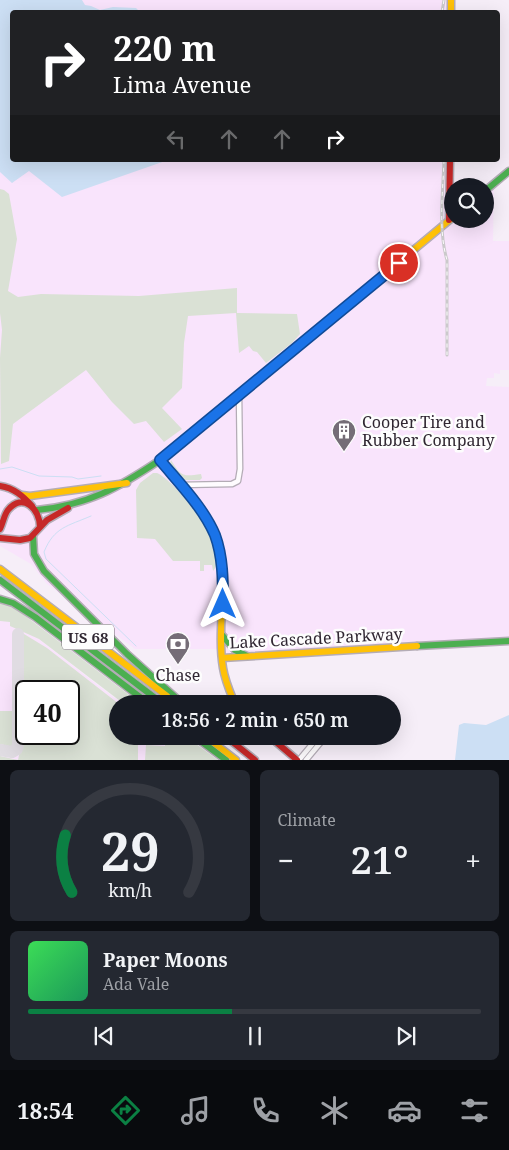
<!DOCTYPE html>
<meta charset="utf-8">
<style>
body{margin:0;font-family:"Noto Serif",serif;background:#242831;color:#f1f3f6;height:100vh;display:flex;flex-direction:column;font-size:19px;white-space:nowrap}
*{box-sizing:border-box;margin:0}
p{font-size:16px;color:#9ea1a6}
.icon{flex:none;width:28px;height:28px;fill:none;stroke:currentColor;stroke-width:2;stroke-linecap:round;stroke-linejoin:round}
.map{position:relative;height:760px;overflow:hidden}
.sheet{display:flex;flex-direction:column;gap:10px;padding:10px;background:#0d0f14;flex:1}
.sheet>*{flex:none}
.hud{position:absolute;left:10px;top:10px;width:490px;height:152px;border-radius:5px;box-shadow:0 5px 20px #0002;background:#202124;color:#fff;overflow:hidden}
.tools{position:absolute;left:444px;top:178px;display:grid;gap:10px}
.tools a{display:grid;place-items:center;width:50px;height:50px;border-radius:50%;background:#171b24;box-shadow:0 5px 20px #0002;font-size:25px}
.speed{position:absolute;left:15px;top:680px;display:flex;gap:10px;font-size:25px;font-weight:700;text-align:center}
.speed>*{display:grid;place-content:center;width:65px;height:65px;border-radius:50%;background:#171b24;box-shadow:0 5px 20px #0002;line-height:1}
.speed .limit{border:2px solid #111;border-radius:8px;background:#fff;color:#111}
.pin{position:absolute;display:grid;place-items:center;width:42px;height:42px;color:#fff;margin:-21px;border:2px solid #fff;border-radius:50%;box-shadow:0 1px 5px #0007}
.me{position:absolute;width:55px;margin:-28px;rotate:0deg;stroke-linejoin:round;filter:drop-shadow(0 0 4px #0008)}
.turn{display:flex;align-items:center;gap:18px;height:105px;padding:0 20px;font-size:22px}
.turn .icon{width:65px;height:65px;stroke-width:2.5}
.turn b{display:block;font-size:35px;line-height:42px}
.lanes{display:flex;align-items:center;height:48px;padding:0 20px;background:#0003;justify-content:center;gap:25px;direction:ltr}
.lanes .off{opacity:.35}
.big{font-size:38px;font-weight:600;line-height:1.1}
.sheet .card{flex:1;display:flex;flex-direction:column;justify-content:center;gap:8px;min-width:0;padding:0 18px;border-radius:8px;background:#242831}
.sheet .dial{align-items:center;gap:0}
.dial svg{height:130px;overflow:visible;fill:none;stroke:#363941;stroke-width:7;stroke-linecap:round;text-anchor:middle}
.dial text{fill:#f1f3f6;stroke:none}
.song{display:flex;align-items:center;gap:15px}
.cover{width:60px;height:60px;border-radius:8px;background:linear-gradient(135deg,hsl(130 70% 55%),hsl(150 70% 35%))}
.played{height:5px;border-radius:2px;background:linear-gradient(90deg,#0b8043 45%,#363941 45%)}
.keys{display:flex;justify-content:space-around;direction:ltr}
.heat{display:flex;justify-content:space-between;align-items:center;font-size:28px;direction:ltr}
.sheet .tiles{flex:1;display:grid;gap:10px;grid-template-columns:1fr 1fr}
.card:last-child{grid-column:span 2}
.trip{position:absolute;left:109px;top:695px;width:292px;height:50px;border-radius:25px;background:#171b24;box-shadow:0 5px 20px #0002;font-weight:600;line-height:50px;text-align:center}
.tab-bar{display:flex;height:80px;justify-content:space-around;align-items:center;background:#090b0e;color:#9ea1a6}
.tab-bar .icon{width:35px;height:35px}
.tab-bar .active{color:#0b8043}
.tab-bar b{font-size:22px;color:#f1f3f6}
.map>svg:first-child{display:block}
.built{fill:#f9e4fc;fill-rule:evenodd}
.green{fill:#dae1d5;fill-rule:evenodd}
.water{fill:#ccdff4}
.lines{fill:none;stroke-linecap:round;stroke-linejoin:round}
.stream{stroke:#ccdff4;stroke-width:1}
.taxiway{stroke:#e0dce2;stroke-width:12}
.street-casing{stroke:#b4acb6;stroke-width:7}
.fast-casing{stroke:#b4acb6;stroke-width:9}
.slow-casing{stroke:#b4acb6;stroke-width:9}
.jam-casing{stroke:#b4acb6;stroke-width:9}
.street{stroke:#fefcfe;stroke-width:4.5}
.fast{stroke:#4caf50;stroke-width:6}
.slow{stroke:#ffc107;stroke-width:6}
.jam{stroke:#c62828;stroke-width:6}
.rail-casing{stroke:#cbc9cb;stroke-width:3}
.rail{stroke:#fdfdfd;stroke-width:1;stroke-dasharray:4;stroke-linecap:butt}
.route-casing{stroke:#114b97;stroke-width:12}
.route{stroke:#1a73e8;stroke-width:9}
.labels{text-anchor:middle;dominant-baseline:central;stroke-width:5;stroke-linejoin:round;paint-order:stroke}
.shield{fill:#fdfdfd;stroke:#6e676f;stroke-width:1}
.shield-label{font-size:15px;font-weight:bold;fill:#302732}
.poi-label{font-size:16px;fill:#302732;stroke:#fdfdfd;text-anchor:start}
.street-label{font-size:16px;fill:#302732;stroke:#fdfdfd}
</style>
<div class="map">
<svg width="509" height="760" viewBox="0 0 509 760">
<rect width="100%" height="100%" fill="#f6eef8"/>
<path class="built" d="M0 0H451V12H12V160H450L449 220 485 219V191L494 183 493 241H509V370H500V374L494 373V378H487L486 386 509 387V641L222 658V649H135L47 584 31 564 0 546Z
M0 611H3L116 699 129 704H118V736H175L205 760H0ZM26 691H69V734H26Z"/>
<path class="green" d="M0 189 4 190 9 194 17 239 8 291 18 297 41 294 139 296 237 288V313L297 314 300 334 292 343 266 363 257 352 253 351 249 346 239 353 236 313 188 316 184 343 182 388 162 408 182 429 164 442 146 421 134 424 112 402 86 370 13 424 9 461 1 464 0 358 2 330 0 313Z
M171 460C181 476 182 477 201 474L202 478 200 480H183L170 464Z
M153 473H157C176 481 232 551 213 571L212 565H204V571H200V561H173L155 539 137 538 136 490 140 483Z
M0 602 15 608 141 704H124L39 639 10 626V622L0 621Z
M24 634 47 648 119 704H118V736H138V760H0V756L18 760 21 746 22 638ZM69 691V734H26V691Z
M0 711H15V745L13 747 0 744Z
M165 736H185L218 760H145L146 745 165 746Z"/>
<path class="water" d="M0 0H82L85 5 91 6 100 10 113 7 136 8 140 12H12V160H168L62 197 29 171 12 183 0 172Z
M509 715V760H455L459 725 464 723 486 725Z"/>
<g class="lines">
<path class="stream" d="M0 469 12 467 39 476 72 477 78 479 101 476
M91 516C68 526 54 527 44 552L46 559 136 646"/>
<path class="taxiway" d="M0 750 12 752 17 749 18 744V634"/>
<g class="street-casing">
<path id="street" d="M180 485 232 484 238 481 240 469 239 394
M299 760 319 736
M306 760 326 736"/>
</g>
<g class="fast-casing">
<path id="fast" d="M485 191 509 171
M37 510C88 505 118 488 160 460L315 332
M33 536 34 554 44 571 127 654 183 704
M0 580 163 704
M0 599 13 603 35 617 149 704
M222 635 235 650 247 656
M417 646 509 641
M194 736 226 760"/>
</g>
<g class="slow-casing">
<path id="slow" d="M451 0V12
M315 332 452 218
M160 460C181 486 209 512 218 545 229 585 216 627 223 668 225 681 230 692 235 704
M22 495 30 496 127 483
M0 569 167 696
M222 658 417 646
M205 736 236 760"/>
</g>
<g class="jam-casing">
<path id="jam" d="M449 220 450 160
M0 486C14 488 23 496 32 506
M0 529C3 523 4 515 8 510 23 492 40 509 40 527
M0 538 20 540 30 538 47 520 68 508
M225 736 255 760
M269 736 297 760"/>
</g>
<use href="#street" class="street"/>
<use href="#fast" class="fast"/>
<use href="#slow" class="slow"/>
<use href="#jam" class="jam"/>
<g class="rail-casing">
<path id="rail" d="M442 12 444 0
M444 160C443 191 438 230 447 260V355"/>
</g>
<use href="#rail" class="rail"/>
</g>
<g class="lines">
<g class="route-casing">
<path id="route" d="M223 604C223 580 223 557 215 535 203 507 179 483 160 460L399 263"/>
</g>
<use href="#route" class="route"/>
</g>
<defs>
<g id="building-pin" transform="scale(1.25)"><path d="M0 17L-7.5 6A9.5 9.5 0 1 1 7.5 6Z" fill="#756d77" stroke="#fdfdfd"/><path d="M-4-6H4V6H1V3H-1V6H-4ZM-2.5-4.3h1.7v1.8h-1.7ZM.8-4.3h1.7v1.8H.8ZM-2.5-1h1.7V.8h-1.7ZM.8-1h1.7V.8H.8Z" fill="#fff"/></g>
<g id="bank-pin" transform="scale(1.25)"><path d="M0 17L-7.5 6A9.5 9.5 0 1 1 7.5 6Z" fill="#756d77" stroke="#fdfdfd"/><path d="M-6-4H6V4H-6ZM0-2.3a2.3 2.3 0 1 0 0 4.6a2.3 2.3 0 1 0 0-4.6Z" fill="#fff"/></g>
</defs>
<g fill-rule="evenodd">
<use href="#building-pin" x="344" y="431"/>
<use href="#bank-pin" x="178" y="644"/>
</g>
<g class="labels">
<rect class="shield" x="62" y="624.5" width="52" height="25" rx="4"/>
<g class="shield-label">
<text x="88" y="637">US 68</text>
</g>
<g class="poi-label">
<text x="362" y="422">Cooper Tire and<tspan x="362" dy="18">Rubber Company</tspan></text>
<text x="178" y="675" text-anchor="middle">Chase</text>
</g>
<g class="street-label">
<text transform="translate(316 638) rotate(-3)">Lake Cascade Parkway</text>
</g>
</g>
</svg>
<div class="tools">
<a><svg class="icon" aria-label="search" viewBox="0 0 24 24"><circle cx="10" cy="10" r="6"/><path d="M15 15l6 6"/></svg></a>
</div>
<div class="speed"><div class="limit">40</div></div>
<div class="pin" style="left:399px;top:263px;background:#d93025"><svg class="icon" aria-label="arrive" viewBox="0 0 24 24"><path d="M6 21V4h12l-3 4 3 4H6"/></svg></div>
<svg class="me" style="left:223px;top:604px" viewBox="-20 -20 40 40"><path d="M0-17L14 15 0 8-14 15z" fill="#1a73e8" stroke="#fff" stroke-width="4"/></svg>
<div class="trip">18:56 · 2 min · 650 m</div>
<div class="hud">
<div class="turn"><svg class="icon" aria-label="right" viewBox="0 0 24 24"><path d="M7 20v-9h11M14 6l5 5-5 5"/></svg><div><b>220 m</b>Lima Avenue</div></div>
<div class="lanes"><svg class="icon off" aria-label="left" viewBox="0 0 24 24"><path d="M17 20v-9H6M10 6l-5 5 5 5"/></svg><svg class="icon off" aria-label="ahead" viewBox="0 0 24 24"><path d="M12 20V5M6 11l6-6 6 6"/></svg><svg class="icon off" aria-label="ahead" viewBox="0 0 24 24"><path d="M12 20V5M6 11l6-6 6 6"/></svg><svg class="icon" aria-label="right" viewBox="0 0 24 24"><path d="M7 20v-9h11M14 6l5 5-5 5"/></svg></div>
</div>
</div>
<section class="sheet">
<div class="tiles">
<div class="card dial"><svg viewBox="0 0 100 80">
<path d="M14 69A42 42 0 1 1 86 69"/>
<path d="M14 69A42 42 0 0 1 10 34" stroke="#0b8043"/>
<text x="50" y="56" font-size="32" font-weight="700">29</text>
<text x="50" y="72" font-size="11">km/h</text>
</svg></div>
<div class="card"><p>Climate</p>
<div class="heat"><a>−</a><b class="big">21°</b><a>+</a></div>
</div>
<div class="card">
<div class="song"><i class="cover"></i><div><b>Paper Moons</b><p>Ada Vale</p></div></div>
<div class="played"></div>
<div class="keys"><svg class="icon" aria-label="previous" viewBox="0 0 24 24"><path d="M18 5L8 12l10 7zM5 5v14"/></svg><svg class="icon" aria-label="pause" viewBox="0 0 24 24"><path d="M8 5v14M16 5v14"/></svg><svg class="icon" aria-label="next" viewBox="0 0 24 24"><path d="M6 5l10 7-10 7zM19 5v14"/></svg></div>
</div>
</div>
</section>
<nav class="tab-bar">
<b>18:54</b>
<svg class="icon active" aria-label="directions" viewBox="0 0 24 24"><path d="M12 3l9 9-9 9-9-9zM9 14v-3h6M13 9l2 2-2 2"/></svg>
<svg class="icon" aria-label="music" viewBox="0 0 24 24"><path d="M9 18V5l10-2v13"/><circle cx="6" cy="18" r="3"/><circle cx="16" cy="16" r="3"/></svg>
<svg class="icon" aria-label="phone" viewBox="0 0 24 24"><path d="M5 4h4l2 5-3 2q2 4 5 5l2-3 5 2v4C11 20 4 13 5 4z"/></svg>
<svg class="icon" aria-label="climate" viewBox="0 0 24 24"><path d="M12 3v18M4 7l16 10M4 17L20 7"/></svg>
<svg class="icon" aria-label="car" viewBox="0 0 24 24"><path d="M5 17H2v-5l4-1 3-4h7l3 4 3 1v5h-3M9 17h6M6 11h13"/><circle cx="7" cy="17" r="2"/><circle cx="17" cy="17" r="2"/></svg>
<svg class="icon" aria-label="filters" viewBox="0 0 24 24"><path d="M4 7h16M4 17h16"/><circle cx="9" cy="7" r="2"/><circle cx="15" cy="17" r="2"/></svg>
</nav>
